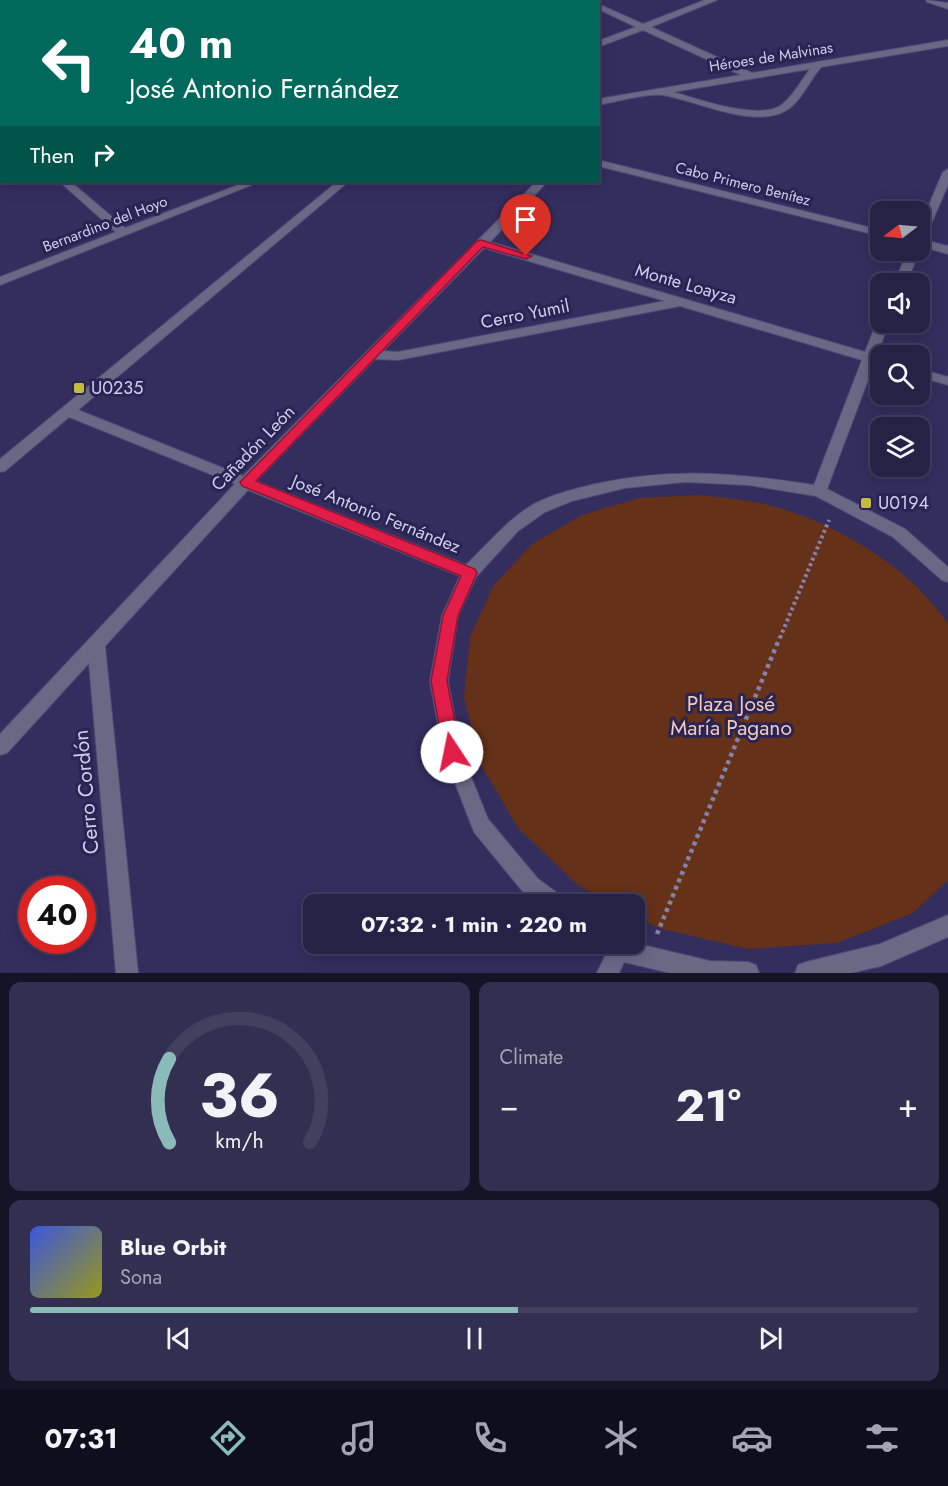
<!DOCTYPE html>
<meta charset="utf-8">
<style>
body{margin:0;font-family:Jost,sans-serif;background:#322f51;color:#f1f3f6;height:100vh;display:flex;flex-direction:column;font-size:22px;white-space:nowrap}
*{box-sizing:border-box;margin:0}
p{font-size:20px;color:#a4a4b3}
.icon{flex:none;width:33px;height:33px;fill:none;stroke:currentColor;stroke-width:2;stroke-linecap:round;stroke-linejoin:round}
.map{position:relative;height:973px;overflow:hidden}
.panel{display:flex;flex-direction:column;gap:9px;padding:9px;background:#151326;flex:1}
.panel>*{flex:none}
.banner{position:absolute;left:0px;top:0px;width:600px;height:183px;box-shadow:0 3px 15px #0003,0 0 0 2px #423f5f;background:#00695c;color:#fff;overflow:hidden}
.needle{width:39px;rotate:254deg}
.controls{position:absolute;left:870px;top:201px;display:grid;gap:12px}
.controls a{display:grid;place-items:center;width:60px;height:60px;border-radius:12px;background:#262246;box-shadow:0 3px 15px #0003,0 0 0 2px #423f5f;font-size:30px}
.speed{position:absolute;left:18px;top:876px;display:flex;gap:12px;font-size:30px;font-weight:700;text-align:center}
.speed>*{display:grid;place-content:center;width:78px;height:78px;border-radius:50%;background:#262246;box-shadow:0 3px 15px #0003,0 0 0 2px #423f5f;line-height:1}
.speed .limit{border:9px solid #d22;background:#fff;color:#111}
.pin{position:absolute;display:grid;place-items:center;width:51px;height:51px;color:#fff;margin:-62px -26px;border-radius:50% 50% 50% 0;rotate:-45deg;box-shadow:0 0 6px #0007}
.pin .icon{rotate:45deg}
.me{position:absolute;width:66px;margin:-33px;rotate:349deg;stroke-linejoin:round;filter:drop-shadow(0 0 4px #0008)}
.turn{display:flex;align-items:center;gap:21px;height:126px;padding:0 30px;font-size:27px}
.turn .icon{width:78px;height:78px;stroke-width:2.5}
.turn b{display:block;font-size:42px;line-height:51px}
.then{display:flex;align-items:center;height:57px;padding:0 30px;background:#0003;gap:12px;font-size:22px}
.big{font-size:45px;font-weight:700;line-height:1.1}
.panel .tile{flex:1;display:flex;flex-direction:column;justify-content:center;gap:9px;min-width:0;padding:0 21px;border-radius:12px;background:#322f51}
.panel .dial{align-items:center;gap:0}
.dial svg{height:156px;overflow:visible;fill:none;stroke:#423f5f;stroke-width:7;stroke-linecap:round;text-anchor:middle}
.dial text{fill:#f1f3f6;stroke:none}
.song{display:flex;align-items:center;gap:18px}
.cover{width:72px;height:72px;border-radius:9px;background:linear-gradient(135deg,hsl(230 70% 55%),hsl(60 70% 35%))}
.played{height:6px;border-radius:3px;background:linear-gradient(90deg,#8bbbb9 55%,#423f5f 55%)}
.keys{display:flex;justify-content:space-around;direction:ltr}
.heat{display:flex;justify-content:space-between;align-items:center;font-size:33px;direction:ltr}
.panel .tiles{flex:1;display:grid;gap:9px;grid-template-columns:1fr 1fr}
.tile:last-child{grid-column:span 2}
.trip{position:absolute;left:303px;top:894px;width:342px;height:60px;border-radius:12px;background:#262246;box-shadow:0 3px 15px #0003,0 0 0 2px #423f5f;font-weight:700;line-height:60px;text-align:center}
.dock{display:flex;height:96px;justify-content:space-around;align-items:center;background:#0f0e1c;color:#a4a4b3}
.dock .icon{width:42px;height:42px}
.dock .selected{color:#8bbbb9}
.dock b{font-size:27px;color:#f1f3f6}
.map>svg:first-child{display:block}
.green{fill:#653118}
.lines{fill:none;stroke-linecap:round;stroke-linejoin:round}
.minor-casing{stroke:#4f4b78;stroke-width:2}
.path-far2{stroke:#8482a8;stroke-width:2;stroke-dasharray:2 2;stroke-linecap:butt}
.path-far1{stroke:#8482a8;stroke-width:4;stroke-dasharray:3 3;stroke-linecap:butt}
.path{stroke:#8482a8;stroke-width:4.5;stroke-dasharray:4 4;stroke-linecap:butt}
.minor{fill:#696986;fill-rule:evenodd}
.route{fill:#e11d48;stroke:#92132f;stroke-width:1.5}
.poi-dot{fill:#c5bc3d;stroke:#292453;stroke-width:2}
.labels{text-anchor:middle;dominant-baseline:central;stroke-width:6;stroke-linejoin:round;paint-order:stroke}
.far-street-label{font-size:15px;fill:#ceceec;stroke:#292453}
.street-label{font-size:18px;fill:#ceceec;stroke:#292453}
.poi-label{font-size:18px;fill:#ceceec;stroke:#292453;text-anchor:start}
.near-park-label{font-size:21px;fill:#f1c9b7;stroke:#292453}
.near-street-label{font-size:21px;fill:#ceceec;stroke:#292453}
</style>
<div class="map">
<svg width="948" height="973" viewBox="0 0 948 973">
<rect width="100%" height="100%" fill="#332e5e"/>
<path class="green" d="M700 495C721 498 743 499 764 504 830 519 910 566 948 624V880L913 913 837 943 748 949 658 928 635 915 634 904H614L579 886 518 828 480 763 464 697 470 637 494 585 532 544 582 515 639 498Z"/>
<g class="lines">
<g class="minor-casing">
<path id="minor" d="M80 0H91L78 2Z
M219 0H228L229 2H220Z
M438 0H449L437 2Z
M580 0H590L591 2H581Z
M705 0H717L651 27 752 73 948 40V46L821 67C810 80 801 101 787 110 754 130 696 100 662 95 646 93 615 102 598 105V99L741 75 643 30 598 47V41L636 27 598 9V4L643 24ZM810 69C801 81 792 98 780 106 756 120 698 99 673 92Z
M926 0 948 3V9L927 2Z
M0 21H2V27H0Z
M0 121H2V128H0Z
M0 144H2L0 151Z
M598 160 880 230V236L598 166Z
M948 169V185L924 240 948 246V254L920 246V226L943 172Z
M60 182H71L125 228 246 182H259L0 285V277L116 232Z
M337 182H348L78 410 243 476 536 182H547L490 242 865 352 878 319H880V322H889L877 356 880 357V365L874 364 827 489 905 529 948 567V582L942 580 893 537 816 496 748 485 685 482 625 488 572 501 545 512 518 531 476 577 458 616 448 681 461 752 488 819 538 879 563 897 566 904H539L524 893 474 832 443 752 430 681 442 616 460 576 248 490 105 646 138 973H116L89 663 7 753 0 755V734L235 484 69 417 5 471 0 472V459ZM484 248 665 301 398 352 383 351ZM680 306 862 360 814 485C737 473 673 467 595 484 575 489 553 494 534 504 508 519 488 544 466 565L256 481 375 359 398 360Z
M908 250H920L906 284H894Z
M920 369 948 377V385L920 377Z
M948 915V937L881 966 851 973H795L798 965 806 962 880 944Z
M634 943 710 961 748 962 756 965 759 973H670L624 962 619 973H597L606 954 600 944Z"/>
</g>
<path class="path-far2" d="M45 2 50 0"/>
<path class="path-far1" d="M780 638 829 520"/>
<path class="path" d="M657 934 780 637"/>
<use href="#minor" class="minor"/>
</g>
<path class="route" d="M481 240 532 256 526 259 483 247 256 481 475 569 477 573 458 616 447 681 461 752 458 757 452 759 446 757 444 752 431 681 443 616 461 576 242 486 240 482 477 241Z"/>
<g class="poi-dot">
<rect x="73" y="382" width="12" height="12" rx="3"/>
<rect x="860" y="497" width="12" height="12" rx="3"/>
</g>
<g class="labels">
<g class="far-street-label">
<text transform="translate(771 57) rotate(-9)">Héroes de Malvinas</text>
<text transform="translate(743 184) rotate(14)">Cabo Primero Benítez</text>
<text transform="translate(105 224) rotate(-21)">Bernardino del Hoyo</text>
</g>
<g class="street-label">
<text transform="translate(686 284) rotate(16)">Monte Loayza</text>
<text transform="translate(525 314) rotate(-11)">Cerro Yumil</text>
<text transform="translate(253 448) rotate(-46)">Cañadón León</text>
<text transform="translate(376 514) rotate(22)">José Antonio Fernández</text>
</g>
<g class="poi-label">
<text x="91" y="388">U0235</text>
<text x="878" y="503">U0194</text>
</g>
<g class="near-park-label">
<text x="731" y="704">Plaza José<tspan x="731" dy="24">María Pagano</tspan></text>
</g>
<g class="near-street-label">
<text transform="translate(86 792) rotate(-95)">Cerro Cordón</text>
</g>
</g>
</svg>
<div class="controls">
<a><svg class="needle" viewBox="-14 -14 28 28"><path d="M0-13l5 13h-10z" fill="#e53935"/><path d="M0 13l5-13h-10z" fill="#a4a4b3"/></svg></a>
<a><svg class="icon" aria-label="sound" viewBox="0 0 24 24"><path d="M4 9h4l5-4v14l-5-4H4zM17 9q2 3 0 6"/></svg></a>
<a><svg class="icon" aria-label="search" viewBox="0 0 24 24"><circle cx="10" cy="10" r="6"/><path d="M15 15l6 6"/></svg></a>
<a><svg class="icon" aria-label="layers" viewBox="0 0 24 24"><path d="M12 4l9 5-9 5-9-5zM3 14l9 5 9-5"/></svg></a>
</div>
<div class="speed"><div class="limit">40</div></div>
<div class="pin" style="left:526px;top:256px;background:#d93025"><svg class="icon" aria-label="arrive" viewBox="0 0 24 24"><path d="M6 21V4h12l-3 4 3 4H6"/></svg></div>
<svg class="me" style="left:452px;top:752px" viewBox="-20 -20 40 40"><circle r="19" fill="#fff"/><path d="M0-13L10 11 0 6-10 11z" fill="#e11d48"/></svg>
<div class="trip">07:32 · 1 min · 220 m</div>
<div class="banner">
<div class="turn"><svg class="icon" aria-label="left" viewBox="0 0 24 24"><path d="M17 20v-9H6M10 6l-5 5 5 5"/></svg><div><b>40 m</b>José Antonio Fernández</div></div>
<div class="then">Then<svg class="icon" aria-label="right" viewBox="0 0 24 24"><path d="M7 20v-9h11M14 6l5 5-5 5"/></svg></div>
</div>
</div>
<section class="panel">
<div class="tiles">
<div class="tile dial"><svg viewBox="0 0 100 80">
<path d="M14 69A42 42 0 1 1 86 69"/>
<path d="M14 69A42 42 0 0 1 14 26" stroke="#8bbbb9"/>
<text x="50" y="56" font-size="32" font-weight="700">36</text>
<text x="50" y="72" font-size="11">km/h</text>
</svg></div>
<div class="tile"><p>Climate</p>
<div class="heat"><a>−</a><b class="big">21°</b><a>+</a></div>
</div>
<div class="tile">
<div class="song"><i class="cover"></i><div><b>Blue Orbit</b><p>Sona</p></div></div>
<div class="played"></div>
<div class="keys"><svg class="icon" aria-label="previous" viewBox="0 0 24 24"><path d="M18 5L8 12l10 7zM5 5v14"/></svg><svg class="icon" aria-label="pause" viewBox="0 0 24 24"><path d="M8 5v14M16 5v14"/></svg><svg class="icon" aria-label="next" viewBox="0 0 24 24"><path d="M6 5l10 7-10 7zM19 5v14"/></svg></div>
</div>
</div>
</section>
<nav class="dock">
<b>07:31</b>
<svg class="icon selected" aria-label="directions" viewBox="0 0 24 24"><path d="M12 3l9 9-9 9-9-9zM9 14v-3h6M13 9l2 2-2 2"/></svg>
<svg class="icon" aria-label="music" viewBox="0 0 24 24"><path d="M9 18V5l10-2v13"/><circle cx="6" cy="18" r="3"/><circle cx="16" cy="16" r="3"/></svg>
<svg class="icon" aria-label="phone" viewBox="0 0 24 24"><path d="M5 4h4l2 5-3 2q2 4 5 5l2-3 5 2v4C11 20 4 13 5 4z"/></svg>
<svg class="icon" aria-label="climate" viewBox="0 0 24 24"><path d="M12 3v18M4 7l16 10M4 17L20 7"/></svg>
<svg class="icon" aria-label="car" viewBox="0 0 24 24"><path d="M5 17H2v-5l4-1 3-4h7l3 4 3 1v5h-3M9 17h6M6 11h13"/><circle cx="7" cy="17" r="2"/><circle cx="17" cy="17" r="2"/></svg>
<svg class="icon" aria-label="filters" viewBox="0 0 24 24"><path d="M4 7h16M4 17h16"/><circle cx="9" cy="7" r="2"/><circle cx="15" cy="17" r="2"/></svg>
</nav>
